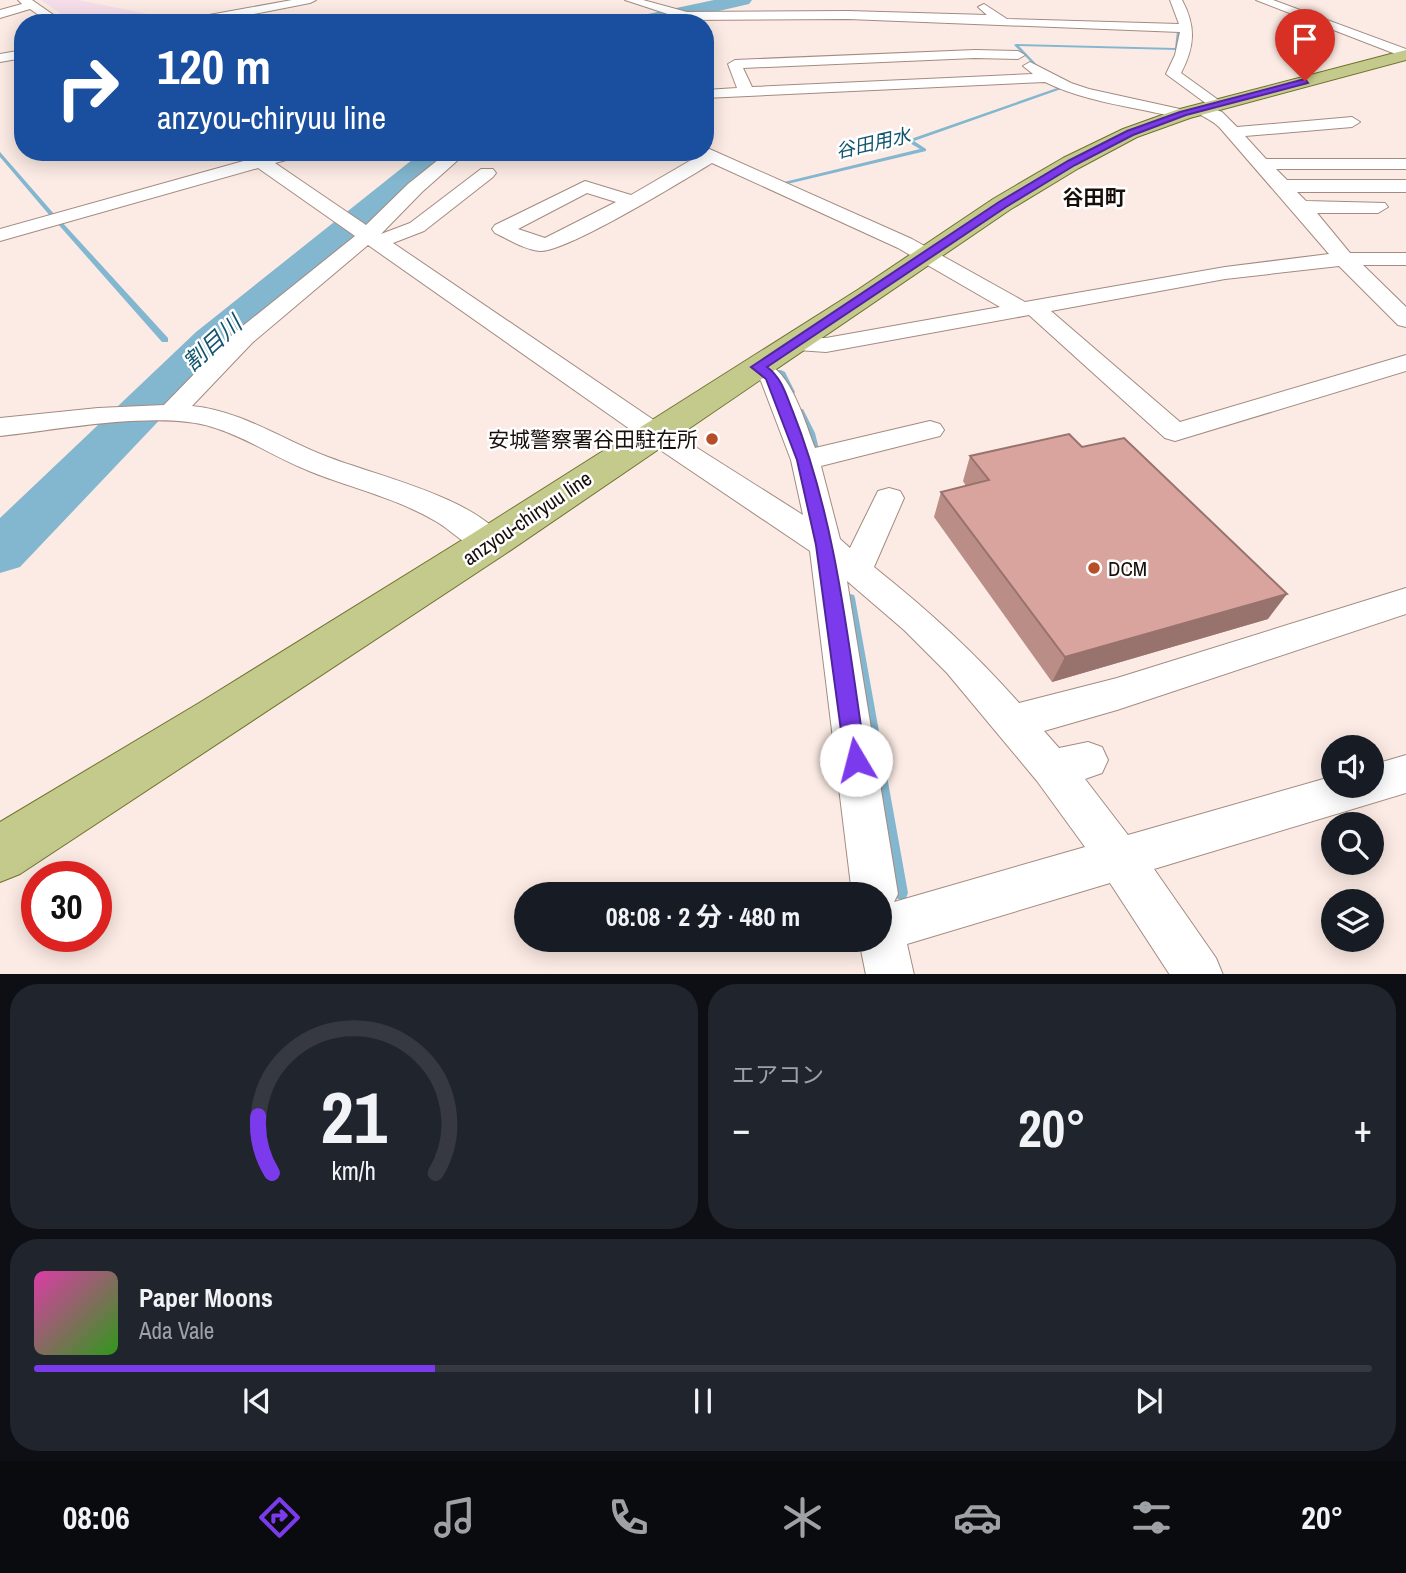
<!DOCTYPE html>
<html lang="ja">
<meta charset="utf-8">
<style>
body{margin:0;font-family:"Archivo Narrow","Noto Sans JP",sans-serif;background:#20242c;color:#f1f3f6;height:100vh;display:flex;flex-direction:column;font-size:26px;white-space:nowrap}
*{box-sizing:border-box;margin:0}
p{font-size:23px;color:#9ea1a6}
.icon{flex:none;width:38px;height:38px;fill:none;stroke:currentColor;stroke-width:2;stroke-linecap:round;stroke-linejoin:round}
.map{position:relative;height:974px;overflow:hidden}
.sheet{display:flex;flex-direction:column;gap:10px;padding:10px;background:#0d0f14;flex:1}
.sheet>*{flex:none}
.guide{position:absolute;left:14px;top:14px;width:700px;height:147px;border-radius:28px;box-shadow:0 4px 18px #0003;background:#1a4fa0;color:#fff;overflow:hidden}
.fabs{position:absolute;left:1321px;top:735px;display:grid;gap:14px}
.fabs a{display:grid;place-items:center;width:63px;height:63px;border-radius:50%;background:#171b24;box-shadow:0 4px 18px #0003;font-size:35px}
.speed{position:absolute;left:21px;top:861px;display:flex;gap:14px;font-size:35px;font-weight:700;text-align:center}
.speed>*{display:grid;place-content:center;width:91px;height:91px;border-radius:50%;background:#171b24;box-shadow:0 4px 18px #0003;line-height:1}
.speed .limit{border:10px solid #d22;background:#fff;color:#111}
.pin{position:absolute;display:grid;place-items:center;width:60px;height:60px;color:#fff;margin:-72px -30px;border-radius:50% 50% 50% 0;rotate:-45deg;box-shadow:0 0 7px #0007}
.pin .icon{rotate:45deg}
.me{position:absolute;width:77px;margin:-38px;rotate:352deg;stroke-linejoin:round;filter:drop-shadow(0 0 5px #0008)}
.turn{display:flex;align-items:center;gap:24px;height:147px;padding:0 28px;font-size:32px}
.turn .icon{width:91px;height:91px;stroke-width:2.5}
.turn b{display:block;font-size:49px;line-height:60px}
.big{font-size:52px;font-weight:700;line-height:1.1}
.sheet .widget{flex:1;display:flex;flex-direction:column;justify-content:center;gap:10px;min-width:0;padding:0 24px;border-radius:28px;background:#20242c}
.sheet .dial{align-items:center;gap:0}
.dial svg{height:182px;overflow:visible;fill:none;stroke:#363941;stroke-width:7;stroke-linecap:round;text-anchor:middle}
.dial text{fill:#f1f3f6;stroke:none}
.song{display:flex;align-items:center;gap:21px}
.cover{width:84px;height:84px;border-radius:10px;background:linear-gradient(135deg,hsl(320 70% 55%),hsl(110 70% 35%))}
.played{height:7px;border-radius:4px;background:linear-gradient(90deg,#7c3aed 30%,#363941 30%)}
.keys{display:flex;justify-content:space-around;direction:ltr}
.heat{display:flex;justify-content:space-between;align-items:center;font-size:38px;direction:ltr}
.sheet .tiles{flex:1;display:grid;gap:10px;grid-template-columns:1fr 1fr}
.widget:last-child{grid-column:span 2}
.trip{position:absolute;left:514px;top:882px;width:378px;height:70px;border-radius:35px;background:#171b24;box-shadow:0 4px 18px #0003;font-weight:700;line-height:70px;text-align:center}
.tab-bar{display:flex;height:112px;justify-content:space-around;align-items:center;background:#090b0e;color:#9ea1a6}
.tab-bar .icon{width:49px;height:49px}
.tab-bar .selected{color:#7c3aed}
.tab-bar b{font-size:32px;color:#f1f3f6}
.map>svg:first-child{display:block}
.commercial{fill:#f5deea}
.lines{fill:none;stroke-linecap:round;stroke-linejoin:round}
.stream{fill:#83b6cf;fill-rule:evenodd}
.river{fill:#83b6cf;fill-rule:evenodd}
.minor-casing{stroke:#a38b80;stroke-width:2}
.major-casing{stroke:#6e722d;stroke-width:2}
.minor{fill:#fff;fill-rule:evenodd}
.major{fill:#c4ca8c;fill-rule:evenodd}
.wall{fill:#bb8d87}
.shaded-wall{fill:#98736e}
.building{fill:#d9a49d;stroke:#98736e;stroke-width:2}
.route{fill:#7c3aed;stroke:#51269a;stroke-width:2}
.poi-dot{fill:#b64e29;stroke:#fff;stroke-width:2.5}
.labels{text-anchor:middle;dominant-baseline:central;stroke-width:5;stroke-linejoin:round;paint-order:stroke}
.far-water-label{font-size:19px;font-style:italic;fill:#13556e;stroke:#fff}
.far-quarter-label{font-size:21px;font-weight:bold;fill:#180f0b;stroke:#fff}
.poi-label{font-size:21px;fill:#180f0b;stroke:#fff;text-anchor:end}
.street-label{font-size:21px;fill:#180f0b;stroke:#fff}
.water-label{font-size:23px;font-style:italic;fill:#13556e;stroke:#fff}
</style>
<div class="map">
<svg width="1406" height="975" viewBox="0 0 1406 975">
<rect width="100%" height="100%" fill="#fcebe4"/>
<path class="commercial" d="M41 0H78L163 17 171 22 75 23Z"/>
<g class="lines">
<path class="stream" d="M1179 30 1181 31 1179 49 1177 50 1019 46 1040 68 1039 70 1014 45 1016 44 1175 48 1177 31Z
M1060 87 1064 88 914 141 926 149V151L783 185 780 183 920 149 908 142V140Z
M0 152 55 215V217H51L0 157Z
M57 221H61L168 338V342H162L57 223Z
M211 339H214V343L194 344 190 342 194 340Z
M778 370H781L785 372 795 392 794 394H788L777 372Z
M797 409H803L815 433 821 457 820 459H814L813 457 807 433 796 411Z
M850 594 854 595 855 598 908 893 906 898 901 900 896 898 894 893 845 598 846 595Z"/>
<path class="river" d="M714 0H752L749 4 667 23H626L629 18Z
M422 152H456L226 350 20 567 0 573V518L196 332Z"/>
<g class="minor-casing">
<path id="minor" d="M18 0H32L65 23H50L30 9 0 18V10L22 4Z
M292 0H316L310 3 208 23H181L187 19Z
M625 0H643L687 12 848 11 987 15 978 7 984 4 1007 19 1179 24 1170 0H1182C1196 26 1195 46 1181 73L1224 104 1216 109 1211 107 1166 74 1175 55 1180 32 848 19 686 20Z
M1256 0H1273L1406 49V58Z
M23 50V58L0 62V54Z
M975 50 1018 51 1025 55 1018 59 975 58 743 68 752 87 1033 74 1023 66 1030 62 1071 83 1089 89 1189 111 1191 114 1183 119C1137 107 1088 103 1045 82L705 98V90L737 88 728 64 735 60Z
M1201 104 1222 112 1237 127 1352 117 1360 122 1352 127 1245 136 1266 159H1406V169H1276L1287 180H1406V192H1297L1306 201 1385 203 1388 207 1378 213H1317L1350 253H1406V265H1363L1406 307V327L1398 325 1339 266 1225 279 1051 311 1180 422 1406 355V371L1175 441 1165 438 1029 315 826 352 784 349 781 344 784 339 826 338 1000 307 898 248 712 163C684 180 567 252 540 251 525 250 508 239 495 233L492 229 495 225 585 181 631 195 698 156 695 152H705V147L912 239 1025 302 1225 267 1329 254 1220 128C1212 119 1199 116 1193 109L1196 106ZM587 193 616 202 545 238 518 229Z
M239 152H259L263 155 275 152H303L301 156 275 163 366 225 408 184 448 152H467L422 192 381 234 410 223 481 169H493L496 173 493 177 424 231 393 243 664 427 803 515 791 460 761 381 745 367 749 362C787 352 804 421 815 448L930 421 940 424 944 430 940 436 821 466 840 539 850 548 878 491 889 488 900 491 904 498 874 567C929 611 973 651 1019 703L1117 678 1406 588V614L1117 710 1044 731 1059 748 1088 742 1102 747 1108 760 1102 773 1085 779 1128 835 1334 776V786H1372V765L1406 755V793L1154 869 1216 958 1223 975H1170L1110 883 907 944 914 975H866L859 940H880V894H852L810 551 644 439 368 245 252 343 192 406C242 411 283 440 328 457 374 475 481 499 506 543L501 551C477 559 457 534 437 522 397 498 351 488 309 471 276 458 246 437 212 427 158 410 57 430 0 436V418L98 408 164 405 234 333 355 236 258 168 0 241V229L247 160ZM847 581 904 630 947 673 1037 781 1085 847 894 902 898 894Z"/>
</g>
<g class="major-casing">
<path id="major" d="M1406 50V60L1190 118 1137 137 1079 168 1011 209 505 554 20 874 0 882V822L199 703 475 532 859 289 993 199 1063 158 1123 129 1176 110Z"/>
</g>
<use href="#minor" class="minor"/>
<use href="#major" class="major"/>
</g>
<path class="wall" d="M1082 447 1268 619 1052 682 934 517 941 492 966 486 963 481 970 456Z"/>
<path class="shaded-wall" d="M1287 594 1268 619 1052 682 1065 657Z"/>
<path class="building" d="M1069 434 1082 447 1124 438 1287 594 1065 657 941 492 989 480 970 456Z"/>
<path class="route" d="M1305 79 1308 83 1186 115 1133 135 1075 165 1006 207 767 367C782 378 786 395 793 412 837 523 848 643 866 760L863 767 856 770 848 767 845 760 816 545 797 460 766 379 751 367 999 202 1068 161 1127 131 1180 112Z"/>
<g class="poi-dot">
<circle cx="712" cy="439" r="7"/>
<circle cx="1094" cy="568" r="7"/>
</g>
<g class="labels">
<g class="far-water-label">
<text transform="translate(873 143) rotate(-13)">谷田用水</text>
</g>
<g class="far-quarter-label">
<text x="1094" y="197">谷田町</text>
</g>
<g class="poi-label">
<text x="698" y="439">安城警察署谷田駐在所</text>
<text x="1108" y="568" text-anchor="start">DCM</text>
</g>
<g class="street-label">
<text transform="translate(527 518) rotate(-34)">anzyou-chiryuu line</text>
</g>
<g class="water-label">
<text transform="translate(212 343) rotate(-42)">割目川</text>
</g>
</g>
</svg>
<div class="fabs">
<a><svg class="icon" aria-label="sound" viewBox="0 0 24 24"><path d="M4 9h4l5-4v14l-5-4H4zM17 9q2 3 0 6"/></svg></a>
<a><svg class="icon" aria-label="search" viewBox="0 0 24 24"><circle cx="10" cy="10" r="6"/><path d="M15 15l6 6"/></svg></a>
<a><svg class="icon" aria-label="layers" viewBox="0 0 24 24"><path d="M12 4l9 5-9 5-9-5zM3 14l9 5 9-5"/></svg></a>
</div>
<div class="speed"><div class="limit">30</div></div>
<div class="pin" style="left:1305px;top:81px;background:#d93025"><svg class="icon" aria-label="arrive" viewBox="0 0 24 24"><path d="M6 21V4h12l-3 4 3 4H6"/></svg></div>
<svg class="me" style="left:856px;top:760px" viewBox="-20 -20 40 40"><circle r="19" fill="#fff"/><path d="M0-13L10 11 0 6-10 11z" fill="#7c3aed"/></svg>
<div class="trip">08:08 · 2 分 · 480 m</div>
<div class="guide">
<div class="turn"><svg class="icon" aria-label="right" viewBox="0 0 24 24"><path d="M7 20v-9h11M14 6l5 5-5 5"/></svg><div><b>120 m</b>anzyou-chiryuu line</div></div>
</div>
</div>
<section class="sheet">
<div class="tiles">
<div class="widget dial"><svg viewBox="0 0 100 80">
<path d="M14 69A42 42 0 1 1 86 69"/>
<path d="M14 69A42 42 0 0 1 8 44" stroke="#7c3aed"/>
<text x="50" y="56" font-size="32" font-weight="700">21</text>
<text x="50" y="72" font-size="11">km/h</text>
</svg></div>
<div class="widget"><p>エアコン</p>
<div class="heat"><a>−</a><b class="big">20°</b><a>+</a></div>
</div>
<div class="widget">
<div class="song"><i class="cover"></i><div><b>Paper Moons</b><p>Ada Vale</p></div></div>
<div class="played"></div>
<div class="keys"><svg class="icon" aria-label="previous" viewBox="0 0 24 24"><path d="M18 5L8 12l10 7zM5 5v14"/></svg><svg class="icon" aria-label="pause" viewBox="0 0 24 24"><path d="M8 5v14M16 5v14"/></svg><svg class="icon" aria-label="next" viewBox="0 0 24 24"><path d="M6 5l10 7-10 7zM19 5v14"/></svg></div>
</div>
</div>
</section>
<nav class="tab-bar">
<b>08:06</b>
<svg class="icon selected" aria-label="directions" viewBox="0 0 24 24"><path d="M12 3l9 9-9 9-9-9zM9 14v-3h6M13 9l2 2-2 2"/></svg>
<svg class="icon" aria-label="music" viewBox="0 0 24 24"><path d="M9 18V5l10-2v13"/><circle cx="6" cy="18" r="3"/><circle cx="16" cy="16" r="3"/></svg>
<svg class="icon" aria-label="phone" viewBox="0 0 24 24"><path d="M5 4h4l2 5-3 2q2 4 5 5l2-3 5 2v4C11 20 4 13 5 4z"/></svg>
<svg class="icon" aria-label="climate" viewBox="0 0 24 24"><path d="M12 3v18M4 7l16 10M4 17L20 7"/></svg>
<svg class="icon" aria-label="car" viewBox="0 0 24 24"><path d="M5 17H2v-5l4-1 3-4h7l3 4 3 1v5h-3M9 17h6M6 11h13"/><circle cx="7" cy="17" r="2"/><circle cx="17" cy="17" r="2"/></svg>
<svg class="icon" aria-label="filters" viewBox="0 0 24 24"><path d="M4 7h16M4 17h16"/><circle cx="9" cy="7" r="2"/><circle cx="15" cy="17" r="2"/></svg>
<b>20°</b>
</nav>
